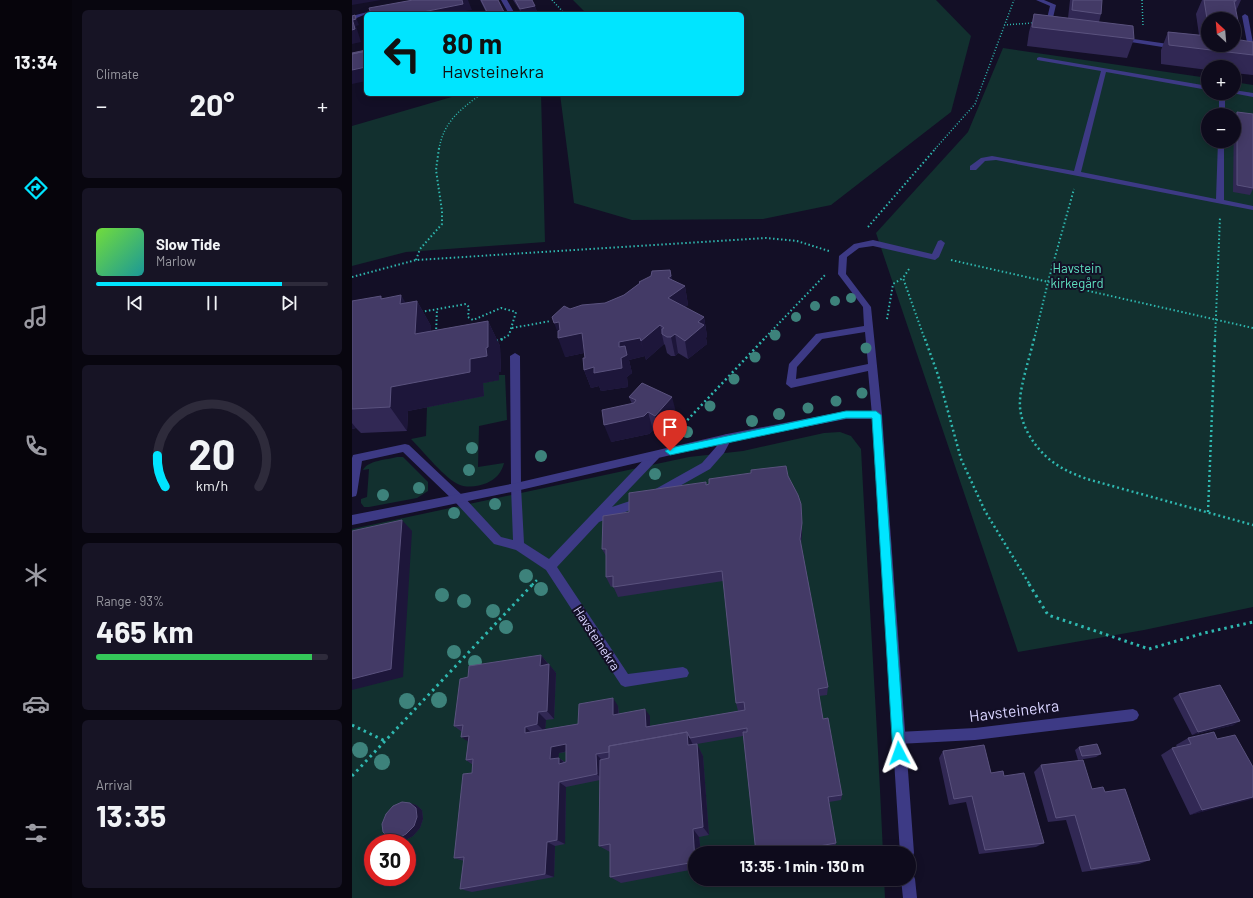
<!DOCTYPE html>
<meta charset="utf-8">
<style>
body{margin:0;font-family:Barlow,sans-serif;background:#171425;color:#f1f3f6;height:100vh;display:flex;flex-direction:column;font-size:15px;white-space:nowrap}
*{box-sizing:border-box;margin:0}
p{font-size:13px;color:#9b9ba3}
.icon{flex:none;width:22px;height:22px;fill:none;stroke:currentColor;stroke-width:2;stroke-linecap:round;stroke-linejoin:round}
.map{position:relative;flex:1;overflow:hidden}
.details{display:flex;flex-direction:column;gap:10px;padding:10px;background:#08060f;width:280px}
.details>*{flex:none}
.hud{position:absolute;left:12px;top:12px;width:380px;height:84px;border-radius:6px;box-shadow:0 2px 10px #0003,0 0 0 1px #2e2b3b;background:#00e5ff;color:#111;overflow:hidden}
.needle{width:26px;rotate:334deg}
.controls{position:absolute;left:849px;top:12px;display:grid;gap:8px}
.controls a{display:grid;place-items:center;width:40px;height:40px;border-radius:50%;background:#0e0b1c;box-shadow:0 2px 10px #0003,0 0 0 1px #2e2b3b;font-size:20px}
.speed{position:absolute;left:12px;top:834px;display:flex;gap:8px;font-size:20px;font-weight:700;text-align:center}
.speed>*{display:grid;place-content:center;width:52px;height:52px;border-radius:50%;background:#0e0b1c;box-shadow:0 2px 10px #0003,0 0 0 1px #2e2b3b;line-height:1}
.speed .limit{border:6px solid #d22;background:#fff;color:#111}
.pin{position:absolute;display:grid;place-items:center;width:34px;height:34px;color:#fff;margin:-41px -17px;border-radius:50% 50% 50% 0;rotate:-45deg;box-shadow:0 0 4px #0007}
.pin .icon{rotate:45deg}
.me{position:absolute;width:44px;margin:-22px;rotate:356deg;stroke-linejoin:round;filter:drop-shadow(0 0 3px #0008)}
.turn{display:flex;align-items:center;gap:14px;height:84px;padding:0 12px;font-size:18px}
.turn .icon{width:52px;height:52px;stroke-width:2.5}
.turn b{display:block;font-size:28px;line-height:34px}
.big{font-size:30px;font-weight:700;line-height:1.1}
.details .tile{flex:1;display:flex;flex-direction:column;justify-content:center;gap:6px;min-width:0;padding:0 14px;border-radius:6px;background:#171425}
.details .dial{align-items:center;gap:0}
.dial svg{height:104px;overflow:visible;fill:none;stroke:#2e2b3b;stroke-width:7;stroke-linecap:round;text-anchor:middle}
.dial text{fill:#f1f3f6;stroke:none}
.song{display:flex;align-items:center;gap:12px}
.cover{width:48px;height:48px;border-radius:6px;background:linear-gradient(135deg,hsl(100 70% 55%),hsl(180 70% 35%))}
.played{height:4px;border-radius:2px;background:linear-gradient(90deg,#00e5ff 80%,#2e2b3b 80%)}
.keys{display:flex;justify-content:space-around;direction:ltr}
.heat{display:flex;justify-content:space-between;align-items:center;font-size:22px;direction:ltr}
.charge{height:6px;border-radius:3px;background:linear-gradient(90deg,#34c759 93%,#2e2b3b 0)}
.trip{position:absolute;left:336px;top:846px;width:228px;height:40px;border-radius:20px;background:#0e0b1c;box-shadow:0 2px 10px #0003,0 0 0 1px #2e2b3b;font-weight:700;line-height:40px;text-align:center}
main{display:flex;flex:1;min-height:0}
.tab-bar{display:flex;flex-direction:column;width:72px;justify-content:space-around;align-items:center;background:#06040b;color:#9b9ba3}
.tab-bar .icon{width:28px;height:28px}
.tab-bar .current{color:#00e5ff}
.tab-bar b{font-size:18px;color:#f1f3f6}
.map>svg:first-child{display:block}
.green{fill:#12302f;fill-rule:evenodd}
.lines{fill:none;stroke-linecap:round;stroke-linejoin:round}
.path-far3{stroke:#2fb8b0;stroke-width:1.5;stroke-dasharray:1 2;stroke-linecap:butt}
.path-far2{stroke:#2fb8b0;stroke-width:2;stroke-dasharray:1.5 2.5;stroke-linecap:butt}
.path-far1{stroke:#2fb8b0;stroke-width:2.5;stroke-dasharray:2 3;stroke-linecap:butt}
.path{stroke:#2fb8b0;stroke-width:3;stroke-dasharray:2.5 4;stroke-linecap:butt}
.lane{fill:#3d3a85;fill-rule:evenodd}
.street{fill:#3d3a85;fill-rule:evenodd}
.tree{fill:#3d827b}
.wall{fill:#312854;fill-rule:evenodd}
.shaded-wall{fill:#1d163a}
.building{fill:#433a66;stroke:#5a527e;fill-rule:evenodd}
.route{fill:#00e5ff;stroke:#0095a6}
.labels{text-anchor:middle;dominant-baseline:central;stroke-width:4;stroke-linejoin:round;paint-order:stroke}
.park-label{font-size:13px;fill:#5fe0c0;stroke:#130f26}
.street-label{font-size:13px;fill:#d9d4ff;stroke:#130f26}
.near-street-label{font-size:16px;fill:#d9d4ff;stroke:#130f26}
</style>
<main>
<nav class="tab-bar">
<b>13:34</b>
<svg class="icon current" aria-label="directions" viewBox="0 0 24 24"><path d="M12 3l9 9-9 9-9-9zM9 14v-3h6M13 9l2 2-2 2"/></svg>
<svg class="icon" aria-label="music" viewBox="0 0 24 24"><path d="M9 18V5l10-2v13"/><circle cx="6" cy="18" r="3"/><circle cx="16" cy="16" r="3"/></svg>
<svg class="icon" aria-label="phone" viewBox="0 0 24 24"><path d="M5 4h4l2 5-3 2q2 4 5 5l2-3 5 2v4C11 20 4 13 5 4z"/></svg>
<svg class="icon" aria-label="climate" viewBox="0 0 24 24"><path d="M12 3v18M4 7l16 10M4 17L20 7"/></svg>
<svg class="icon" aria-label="car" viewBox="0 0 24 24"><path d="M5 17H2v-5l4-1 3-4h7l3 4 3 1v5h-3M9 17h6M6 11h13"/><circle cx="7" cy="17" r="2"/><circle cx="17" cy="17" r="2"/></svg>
<svg class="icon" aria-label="filters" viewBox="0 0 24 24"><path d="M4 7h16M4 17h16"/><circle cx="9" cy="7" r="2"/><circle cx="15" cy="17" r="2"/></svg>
</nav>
<section class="details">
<div class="tile"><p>Climate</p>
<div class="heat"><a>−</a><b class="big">20°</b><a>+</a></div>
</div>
<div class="tile">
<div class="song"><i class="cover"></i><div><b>Slow Tide</b><p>Marlow</p></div></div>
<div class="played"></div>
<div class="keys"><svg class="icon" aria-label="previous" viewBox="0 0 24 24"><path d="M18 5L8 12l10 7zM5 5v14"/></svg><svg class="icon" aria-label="pause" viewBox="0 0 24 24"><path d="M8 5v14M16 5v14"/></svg><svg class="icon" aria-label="next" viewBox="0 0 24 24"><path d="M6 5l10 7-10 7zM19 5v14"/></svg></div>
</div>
<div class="tile dial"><svg viewBox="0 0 100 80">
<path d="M14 69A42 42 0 1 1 86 69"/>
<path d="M14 69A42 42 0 0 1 8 45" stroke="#00e5ff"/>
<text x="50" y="56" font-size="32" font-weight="700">20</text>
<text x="50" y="72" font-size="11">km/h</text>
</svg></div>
<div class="tile"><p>Range · 93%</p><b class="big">465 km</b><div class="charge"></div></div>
<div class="tile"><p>Arrival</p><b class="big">13:35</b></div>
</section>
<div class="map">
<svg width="901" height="898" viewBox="0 0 901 898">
<rect width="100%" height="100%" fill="#130f26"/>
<path class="green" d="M221 0H584L619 36 599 112 479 205 411 219 280 220 222 203 208 94H390V14H235Z
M651 48 856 78V93H882V82L901 85V607L792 630 666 652 524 233 616 132ZM856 115H882V141H856Z
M110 94H189L193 242 54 252 0 266V126Z
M147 375H153L155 420 127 426 126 467 152 463C150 472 144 479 135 483 128 486 116 488 108 485 94 480 71 451 59 439L74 436 75 407 131 396V383L147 380Z
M488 432 499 436 509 449C516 584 525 718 531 853H343V879H532L533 898H0V529L337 457 391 451 472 433ZM21 843H55V877H21Z
M45 457H51L76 482V491L65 498 17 507H12L9 503V499L15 497 17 469 11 470C16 460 35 460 45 457Z"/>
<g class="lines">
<path class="path-far3" d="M200 0 213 14
M790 0 791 26
M652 25 680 23
M87 149C92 121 108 110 129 94
M583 149 623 104 662 0"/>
<path class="path-far2" d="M516 227 584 148
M64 260 68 249 90 224V211L84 170 87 148
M599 260 901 328
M557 269 551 278 573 340
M0 277 64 260 414 238 445 241 477 251
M69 312 114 304 117 307 116 317 121 320 149 308 164 312 157 335 148 340
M535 319 541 284 551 278
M160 328 199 321
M84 333 85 309
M411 340 473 275
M682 340 696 282 722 189
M863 340 868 217"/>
<path class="path-far1" d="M573 339 586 375 609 459 633 511 678 585
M682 339C678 356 669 383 668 400 666 427 688 457 712 469 719 473 727 476 735 479L901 525
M144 341 151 339
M325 431 412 339
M856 512 863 339
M180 585 185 580"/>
<path class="path" d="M677 584 696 615 797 649 852 633 901 622
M0 725 33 741
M0 776 181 584"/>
<path class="lane" d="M149 0H155L163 14H157Z
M684 0H692L704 5 699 26 702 29 701 30H697L693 27 698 6Z
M31 8 33 9V11L14 14 0 20V16Z
M893 14 896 16 901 43 900 55 897 53 890 16Z
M768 37 823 45 826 47 823 49 766 40 765 39Z
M687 57 856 86V90L754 72 729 172 864 199 866 141H872V200L901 206V210L644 160 633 161 624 170H618V166L629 158 640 156 722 171 749 71 685 60V58Z
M882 90 901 93V97L880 93H882Z
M867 93H873V115H867Z
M521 240 580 254 586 241 589 240 593 243 587 257 583 260 521 246 507 248 495 257 494 274 519 307 530 415 528 418H522L520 415 516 371 439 388 434 384 437 364 464 334 512 326 511 307 486 274 487 256 502 244ZM513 332 516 364 444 379 445 367 470 339Z
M163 353 168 356 169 487 172 543 197 559 299 452H307L308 455 307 458 260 507 290 497 294 498 295 501 294 504 247 522 205 567 276 674 331 667 335 669 337 673 335 677 273 687 269 685 194 570 164 550 142 544 103 502 51 452 10 461 5 493 4 496 0 497V458L1 455 53 444 57 445 111 496 149 537 161 540 159 487 158 356Z
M375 434 378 435 380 438 372 453 358 469 308 497 304 498 300 497 299 494 300 491 350 463 364 447 372 435Z
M781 709 785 711 787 715 785 719 781 721 623 740 546 744 541 743 540 738 541 733 546 732 623 728Z"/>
<path class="street" d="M494 411H525L528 412 530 415 562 853 560 858 557 859V853H548L520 419H494L375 442 164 491 0 525V515L164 483 375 434Z
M557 872 561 874 563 879 565 898H551L549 879H557Z"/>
</g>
<g class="tree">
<circle cx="499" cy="298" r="5"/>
<circle cx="483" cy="301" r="5"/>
<circle cx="463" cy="306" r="5"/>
<circle cx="444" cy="317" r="5"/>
<circle cx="423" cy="335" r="5.5"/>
<circle cx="514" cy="348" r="5.5"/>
<circle cx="403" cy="357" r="5.5"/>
<circle cx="382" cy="379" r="5.5"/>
<circle cx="510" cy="393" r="5.5"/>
<circle cx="484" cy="401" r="5.5"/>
<circle cx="358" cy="406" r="5.5"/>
<circle cx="456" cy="408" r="5.5"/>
<circle cx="427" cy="414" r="6"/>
<circle cx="400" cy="421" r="6"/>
<circle cx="335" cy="432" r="6"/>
<circle cx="120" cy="448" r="6"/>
<circle cx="189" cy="456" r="6"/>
<circle cx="117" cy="470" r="6"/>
<circle cx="303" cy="474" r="6"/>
<circle cx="67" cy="488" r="6"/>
<circle cx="31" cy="495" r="6"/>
<circle cx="143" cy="504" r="6"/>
<circle cx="102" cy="513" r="6"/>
<circle cx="174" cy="576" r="7"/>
<circle cx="189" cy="589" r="7"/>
<circle cx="90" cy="595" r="7"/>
<circle cx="112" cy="601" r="7"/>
<circle cx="141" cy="611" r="7"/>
<circle cx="154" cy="627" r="7"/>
<circle cx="102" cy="652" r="7"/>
<circle cx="123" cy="662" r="7"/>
<circle cx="87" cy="700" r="8"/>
<circle cx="55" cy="701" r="8"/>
<circle cx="8" cy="750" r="8"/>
<circle cx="30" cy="762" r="8"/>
</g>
<path class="wall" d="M128 0H146L153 14H135Z
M161 0H180L183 6 185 12 176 14H170Z
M718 0H750L749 14 747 22 782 39 775 58 675 46 677 32 682 14 716 18Z
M850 0H889L884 11 888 31 884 40 901 42V75L882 73V67H856V70L809 64V50L816 32 847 35 844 14ZM856 19H882V45H856Z
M885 112 901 114V189L898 195 881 192 882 118Z
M318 270 320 280 333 286 336 305 333 307 352 317 355 336 354 338 355 344 336 359 326 353 323 356H319L315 353 313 345 312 344 294 360 293 356 277 360 280 373 275 377 276 387 249 391 247 386 239 388 232 370 233 358 232 353 213 357 253 303 272 295 288 283 287 282Z
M31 298 54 303 65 301 79 326V331L136 321 148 346 149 372H147V380L131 383 132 396 56 411 55 431 9 433 4 428 0 429V301Z
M277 397 325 416 308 434 301 430 297 434 259 442 280 404Z
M436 476 450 523V534L449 544 476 687 475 695 467 696 471 719 490 795 489 800 477 802 484 843 483 847 448 853H404L391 736 345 744 351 756 357 835 347 837 349 853H343V869L269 883 258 877V852L247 846 248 780 214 787 213 844 203 846 202 877 120 892 108 889 112 861 102 858 120 773 121 765 114 760 116 741 110 732 102 726 116 677 189 655 204 673 202 719 194 720 193 729 226 724 266 706 267 714 298 716V726L393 710 386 711 384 703 371 581 266 597 261 586 259 587 254 577V556L250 549 277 512 354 485ZM214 752V762H213L207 758H206L207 753Z
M827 694 882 725 840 735 821 698Z
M836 738 865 739 901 797 838 815 809 755 820 748 825 747 824 745Z
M727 747 749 754 744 757 726 760 723 750Z
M591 751 639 773 652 776 692 843 684 847 627 854 614 802 597 805 587 758Z
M689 765 740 789 753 792 798 860 787 864 730 872 714 820 696 822 682 772Z
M58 803 64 805 70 810 71 819 68 828 61 836 52 841 44 840 37 838Z"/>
<path class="shaded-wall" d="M0 0H29L0 5Z
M110 0H116L120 10 114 11 115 14H61Z
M183 6 185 12 176 14H170L168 9Z
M152 12 153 14H142Z
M3 15 7 25 4 26 9 42 0 44V17Z
M14 67V81L0 84V70Z
M318 270 323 293 333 286 336 305 320 317 316 298V278Z
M49 295 64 320 48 304Z
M65 301 79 326 78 358 63 334Z
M352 317 355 336 354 338 355 344 336 359 333 341 346 322Z
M136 321 148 346 149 372H147V380L131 383 132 396 56 411 55 431 38 407 39 387 118 359 134 348Z
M207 322 230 333 237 352 213 357 206 338H208L202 323Z
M308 325 312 344 294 360 289 341Z
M323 334 326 353 323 356 319 337Z
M288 338 293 356 277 360 280 373 275 377 276 387 249 391 247 386 239 388 232 370 269 358 267 342Z
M320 397 325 416 308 434 303 416Z
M296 412 301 430 297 434 259 442 252 425Z
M0 423 4 428 0 429Z
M50 520 60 531 51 677 0 690V679Z
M450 523V534L448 549V539Z
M189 655 196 664 195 674 188 666Z
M197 664 204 673 202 719 195 711Z
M261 698 266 706 267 722 261 715Z
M293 709 298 716V734L294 727Z
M186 712 194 720 193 732 185 724Z
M888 721 882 725 840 735 846 732Z
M173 727 181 734 173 733Z
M335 732 341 745H336Z
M117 736 120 744 109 737Z
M214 744 221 750 207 753 206 765 198 759 199 747Z
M345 744 351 756 357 835 351 827Z
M244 754 251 761V780L245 774Z
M207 758 214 764H207Z
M207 782 214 787 213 844 205 840Z
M901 797V799L838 815 850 810Z
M58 803 64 805 70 810 71 819 68 828 61 836 52 841 45 839Z
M341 829 347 837 349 853H343V862Z
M195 842 203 846 202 877 193 874Z"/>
<path class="building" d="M61 0H110L111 4 61 14H19L17 8Z
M129 0H146L152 12 142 14H136Z
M163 0H180L183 6 168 9Z
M721 0H750L749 14 720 10Z
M852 0H884V1H882L888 31 882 30V19H856V25Z
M682 14 781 26 782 39 680 27Z
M3 15 4 19 1 20 0 16Z
M0 18 3 29 0 30Z
M816 32 856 36V45H882V39L901 42V55L817 45Z
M14 50V51L0 54V53Z
M14 51V67L0 70V54Z
M885 112 901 114V188L885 185Z
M318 270 319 276 316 278 333 286 316 298 352 317 346 322 352 325 333 341 323 334 319 337H315L310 334V329L312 328 308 325 289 341 288 338 267 342V347L273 346 275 355 269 358 270 368 242 373V367L232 370 231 358H233L230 333 206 338V331L208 330 207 322 202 323 200 317 212 306 218 309 230 305 253 303 272 295 288 283 287 282 299 276 300 271Z
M49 295 48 304 65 301 63 334 136 321V347L134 348 135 356 118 359V372L39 387 38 407 0 409V301L29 296V299Z
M290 383 320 397 303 416 296 412 292 416 252 425 250 410 282 403 284 400 277 397Z
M434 466 436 476 446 495 449 504 450 523 448 539 476 687 466 689 471 719 476 718 490 795 476 797 484 843 428 853H404L391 732H395V728L338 738 335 732 257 746V752L244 754 245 774 207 782 205 840 195 842 193 874 108 889 112 857 102 858 111 774 120 773 121 759 114 760 117 736 109 737 111 725 102 726 108 679 116 677 117 666 189 655 188 666 197 664 195 711 186 712 185 724 173 727V733L226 724 227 704 261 698V715L293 709 294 727 393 710 392 702 384 703 370 571 261 587V576L254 577V549H250L251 516 277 512V493L354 482V485L357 484V479L399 473V470ZM214 744V762L207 764V758L198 759 199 747Z
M50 520 39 669 0 679V531Z
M868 685 888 721 846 732 827 694Z
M335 732 336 745 345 744 351 827 341 829 343 862 258 877V844L247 846 248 760 257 758V746Z
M862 732 865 739 883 735 901 767V797L850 810 820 748 839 744 836 738Z
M745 744 749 754 730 756 727 747Z
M632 745 639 773 651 771 652 776 672 773 692 843 633 850 620 796 602 799 591 751Z
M731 760 740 789 751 787 753 792 773 789 798 860 739 869 723 815 704 818 689 765Z
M50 802 58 803 64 808 65 817 62 826 54 834 45 839 37 838 31 832 30 824 34 814 41 806Z"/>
<path class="route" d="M494 411H524L529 415 553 753 552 757 547 759 543 757 541 753 520 418H494L318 455 313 451 318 448Z"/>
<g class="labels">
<g class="park-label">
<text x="725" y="268">Havstein<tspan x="725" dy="15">kirkegård</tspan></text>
</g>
<g class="street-label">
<text transform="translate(245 638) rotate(57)">Havsteinekra</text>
</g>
<g class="near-street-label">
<text transform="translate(662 710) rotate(-7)">Havsteinekra</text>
</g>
</g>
</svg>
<div class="controls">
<a><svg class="needle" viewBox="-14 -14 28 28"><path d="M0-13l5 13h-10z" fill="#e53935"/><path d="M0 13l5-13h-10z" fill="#9b9ba3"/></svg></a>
<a>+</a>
<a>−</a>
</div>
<div class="speed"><div class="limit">30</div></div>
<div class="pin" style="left:318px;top:451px;background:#d93025"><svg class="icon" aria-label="arrive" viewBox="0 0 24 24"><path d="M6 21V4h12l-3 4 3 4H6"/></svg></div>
<svg class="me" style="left:547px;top:753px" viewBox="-20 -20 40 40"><path d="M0-17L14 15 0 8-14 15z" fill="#00e5ff" stroke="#fff" stroke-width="4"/></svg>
<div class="trip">13:35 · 1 min · 130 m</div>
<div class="hud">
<div class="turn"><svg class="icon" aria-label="left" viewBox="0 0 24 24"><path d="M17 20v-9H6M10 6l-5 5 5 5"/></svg><div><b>80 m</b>Havsteinekra</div></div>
</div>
</div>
</main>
